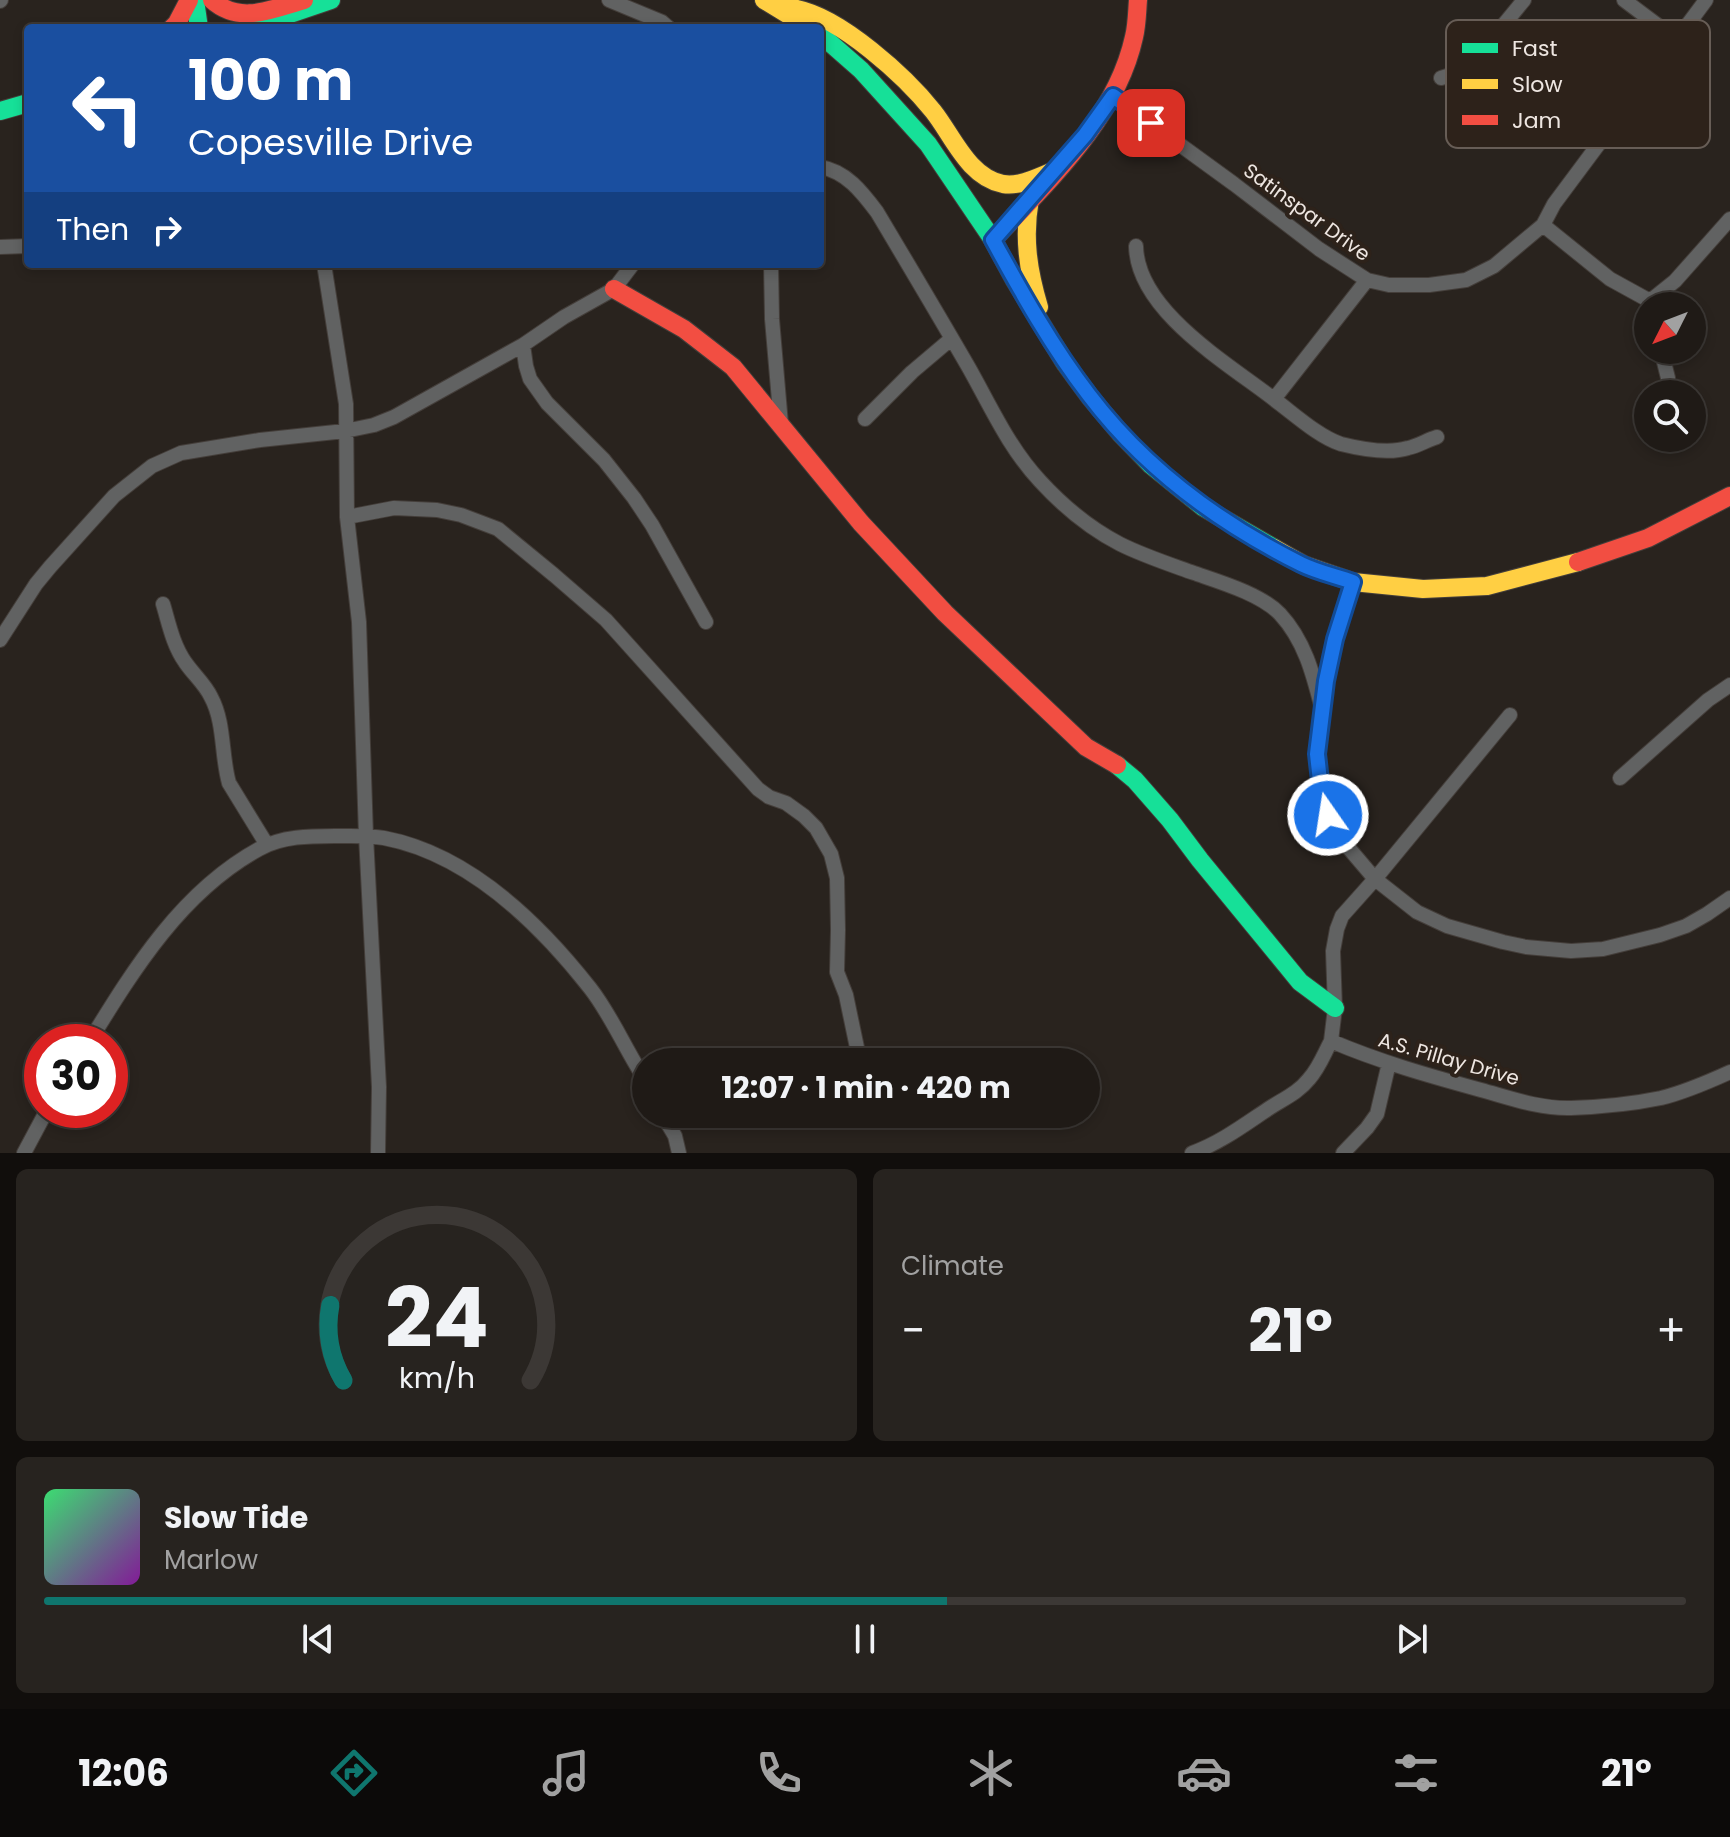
<!DOCTYPE html>
<meta charset="utf-8">
<style>
body{margin:0;font-family:Poppins,sans-serif;background:#27231f;color:#f1f3f6;height:100vh;display:flex;flex-direction:column;font-size:30px;white-space:nowrap}
*{box-sizing:border-box;margin:0}
p{font-size:26px;color:#a1a1a1}
.icon{flex:none;width:44px;height:44px;fill:none;stroke:currentColor;stroke-width:2;stroke-linecap:round;stroke-linejoin:round}
.map{position:relative;height:1153px;overflow:hidden}
.details{display:flex;flex-direction:column;gap:16px;padding:16px;background:#110e0c;flex:1}
.details>*{flex:none}
.banner{position:absolute;left:24px;top:24px;width:800px;height:244px;border-radius:8px;box-shadow:0 4px 12px #0003,0 0 0 2px #3c3835;background:#1a4fa0;color:#fff;overflow:hidden}
.needle{width:52px;rotate:228deg}
.controls{position:absolute;left:1634px;top:292px;display:grid;gap:16px}
.controls a{display:grid;place-items:center;width:72px;height:72px;border-radius:50%;background:#1f1a16;box-shadow:0 4px 12px #0003,0 0 0 2px #3c3835;font-size:40px}
.speed{position:absolute;left:24px;top:1024px;display:flex;gap:16px;font-size:40px;font-weight:700;text-align:center}
.speed>*{display:grid;place-content:center;width:104px;height:104px;border-radius:50%;background:#1f1a16;box-shadow:0 4px 12px #0003,0 0 0 2px #3c3835;line-height:1}
.speed .limit{border:12px solid #d22;background:#fff;color:#111}
.pin{position:absolute;display:grid;place-items:center;width:68px;height:68px;color:#fff;margin:-34px;border-radius:16px;box-shadow:0 4px 12px #0006}
.me{position:absolute;width:88px;margin:-44px;rotate:347deg;stroke-linejoin:round;filter:drop-shadow(0 0 6px #0008)}
.turn{display:flex;align-items:center;gap:28px;height:168px;padding:0 32px;font-size:36px}
.turn .icon{width:104px;height:104px;stroke-width:2.5}
.turn b{display:block;font-size:56px;line-height:68px}
.then{display:flex;align-items:center;height:76px;padding:0 32px;background:#0003;gap:16px;font-size:30px}
.big{font-size:60px;font-weight:700;line-height:1.1}
.details .tile{flex:1;display:flex;flex-direction:column;justify-content:center;gap:12px;min-width:0;padding:0 28px;border-radius:12px;background:#27231f}
.details .dial{align-items:center;gap:0}
.dial svg{height:208px;overflow:visible;fill:none;stroke:#3c3835;stroke-width:7;stroke-linecap:round;text-anchor:middle}
.dial text{fill:#f1f3f6;stroke:none}
.song{display:flex;align-items:center;gap:24px}
.cover{width:96px;height:96px;border-radius:12px;background:linear-gradient(135deg,hsl(140 70% 55%),hsl(290 70% 35%))}
.played{height:8px;border-radius:4px;background:linear-gradient(90deg,#0f766e 55%,#3c3835 55%)}
.keys{display:flex;justify-content:space-around;direction:ltr}
.heat{display:flex;justify-content:space-between;align-items:center;font-size:44px;direction:ltr}
.details .tiles{flex:1;display:grid;gap:16px;grid-template-columns:1fr 1fr}
.tile:last-child{grid-column:span 2}
.trip{position:absolute;left:632px;top:1048px;width:468px;height:80px;border-radius:40px;background:#1f1a16;box-shadow:0 4px 12px #0003,0 0 0 2px #3c3835;font-weight:700;line-height:80px;text-align:center}
.menu{display:flex;height:128px;justify-content:space-around;align-items:center;background:#0c0a09;color:#a1a1a1}
.menu .icon{width:56px;height:56px}
.menu .on{color:#0f766e}
.menu b{font-size:36px;color:#f1f3f6}
.map>svg:first-child{display:block}
.lines{fill:none;stroke-linecap:round;stroke-linejoin:round}
.street-casing{stroke:#443e3a;stroke-width:16}
.fast-casing{stroke:#443e3a;stroke-width:20}
.slow-casing{stroke:#443e3a;stroke-width:20}
.jam-casing{stroke:#443e3a;stroke-width:20}
.street{stroke:#616262;stroke-width:14}
.fast{stroke:#16e098;stroke-width:18}
.slow{stroke:#ffcf43;stroke-width:18}
.jam{stroke:#f24e42;stroke-width:18}
.route-casing{stroke:#114b97;stroke-width:20}
.route{stroke:#1a73e8;stroke-width:14}
.labels{text-anchor:middle;dominant-baseline:central;stroke-width:8;stroke-linejoin:round;paint-order:stroke}
.street-label{font-size:20px;fill:#eee6e1;stroke:#2d221a}
.key{fill:#2d221a;stroke:#675d56;stroke-width:2}
.key-label{font-size:22px;fill:#eee6e1}
</style>
<div class="map">
<svg width="1730" height="1153" viewBox="0 0 1730 1153">
<rect width="100%" height="100%" fill="#29231e"/>
<g class="lines">
<g class="street-casing">
<path id="street" d="M609 0 662 22 669 28
M1624 0 1676 39
M0 1 1 0
M1441 78 1457 73 1469 67 1524 0
M1113 96 1234 184 1319 249 1367 280 1389 285H1429L1466 280 1494 266 1543 225 1554 204 1706 0
M820 167C846 171 862 192 877 212 908 264 939 316 969 368 991 407 1009 448 1040 481 1062 505 1091 529 1120 544 1144 556 1169 564 1194 573 1220 582 1261 594 1280 614 1306 642 1314 678 1323 713
M1543 225 1610 279 1650 301 1675 281 1730 219
M1136 246C1137 311 1229 364 1275 400 1294 414 1319 437 1341 444 1361 449 1389 454 1408 448 1418 446 1427 440 1437 437
M0 247 28 246
M324 264 346 404 347 517 359 622 366 836 379 1087 378 1153
M771 264 772 319 781 424
M523 345 526 366 530 379 547 403 604 460 634 498 652 525 706 622
M1661 350 1668 378
M1274 399 1367 280
M865 419 912 372 951 339
M347 517 394 508 437 510 461 515 498 529 554 575 606 620 758 789 769 797 786 803 804 816 816 828 831 854 837 878 838 930 837 972 846 995 860 1062
M1353 582 1335 639 1326 681 1317 754 1321 790 1328 815 1341 839 1375 879 1417 912 1447 926 1503 942 1526 947 1571 951 1603 949 1660 935 1686 926 1707 914 1730 898
M163 604C169 624 173 645 185 662 193 674 205 684 211 697 225 723 221 755 229 783L267 845
M0 640 36 584 50 567 114 496 152 466 181 453 260 440 345 431 374 425 394 417 523 345 564 317 614 289 633 264
M1510 715 1375 879 1342 916 1337 929 1333 951 1335 1008 1331 1041C1380 1062 1430 1076 1481 1090 1510 1098 1540 1109 1571 1108 1600 1107 1632 1104 1661 1098 1685 1092 1708 1082 1730 1072
M1620 778 1708 700 1730 685
M89 1042C134 969 181 892 259 849 282 836 310 836 335 836 351 836 368 835 384 838 468 854 539 923 590 988 612 1016 626 1051 646 1081
M662 1114 675 1136 679 1153
M24 1153 47 1110
M1192 1153C1220 1143 1244 1125 1268 1109 1283 1099 1298 1093 1309 1079 1319 1068 1324 1054 1331 1041
M1343 1153 1367 1128 1377 1114 1389 1063"/>
</g>
<g class="fast-casing">
<path id="fast" d="M195 0 199 28
M249 28 331 0
M820 34 861 70 928 144 993 240 1014 279 1065 363 1090 397 1121 434 1151 465 1203 507 1274 548
M0 111 28 103
M1117 765 1135 780 1170 820 1200 860 1300 982 1335 1008"/>
</g>
<g class="slow-casing">
<path id="slow" d="M764 0 810 28
M779 8C785 8 791 8 797 9 841 18 905 76 933 111 953 136 968 177 1003 184 1021 187 1040 176 1056 170
M1030 199C1023 237 1028 270 1039 307
M1274 548 1304 565 1353 582 1423 589 1487 586 1578 562"/>
</g>
<g class="jam-casing">
<path id="jam" d="M212 0C240 25 272 9 304 0
M172 28 177 23 189 0
M993 240C1048 181 1116 119 1134 37 1137 25 1137 12 1138 0
M614 289 684 329 733 367 861 523 945 613 1086 747 1117 765
M1578 562 1648 538 1730 496"/>
</g>
<use href="#street" class="street"/>
<use href="#fast" class="fast"/>
<use href="#slow" class="slow"/>
<use href="#jam" class="jam"/>
</g>
<g class="lines">
<g class="route-casing">
<path id="route" d="M1151 123 1113 96 1085 135 993 240C1022 293 1052 347 1089 395 1145 469 1219 523 1301 564 1317 572 1336 576 1353 582L1335 639 1326 681 1317 754 1321 790 1328 815"/>
</g>
<use href="#route" class="route"/>
</g>
<g class="labels">
<g class="street-label">
<text transform="translate(1307 212) rotate(36)">Satinspar Drive</text>
<text transform="translate(1449 1059) rotate(16)">A.S. Pillay Drive</text>
</g>
</g>
<rect x="1446" y="20" width="264" height="128" rx="12" class="key"/>
<rect x="1462" y="43" width="36" height="10" fill="#16e098"/>
<rect x="1462" y="79" width="36" height="10" fill="#ffcf43"/>
<rect x="1462" y="115" width="36" height="10" fill="#f24e42"/>
<g class="key-label">
<text x="1512" y="56">Fast</text>
<text x="1512" y="92">Slow</text>
<text x="1512" y="128">Jam</text>
</g>
</svg>
<div class="controls">
<a><svg class="needle" viewBox="-14 -14 28 28"><path d="M0-13l5 13h-10z" fill="#e53935"/><path d="M0 13l5-13h-10z" fill="#a1a1a1"/></svg></a>
<a><svg class="icon" aria-label="search" viewBox="0 0 24 24"><circle cx="10" cy="10" r="6"/><path d="M15 15l6 6"/></svg></a>
</div>
<div class="speed"><div class="limit">30</div></div>
<div class="pin" style="left:1151px;top:123px;background:#d93025"><svg class="icon" aria-label="arrive" viewBox="0 0 24 24"><path d="M6 21V4h12l-3 4 3 4H6"/></svg></div>
<svg class="me" style="left:1328px;top:815px" viewBox="-20 -20 40 40"><circle r="17" fill="#1a73e8" stroke="#fff" stroke-width="3"/><path d="M0-11L8 9 0 5-8 9z" fill="#fff"/></svg>
<div class="trip">12:07 · 1 min · 420 m</div>
<div class="banner">
<div class="turn"><svg class="icon" aria-label="left" viewBox="0 0 24 24"><path d="M17 20v-9H6M10 6l-5 5 5 5"/></svg><div><b>100 m</b>Copesville Drive</div></div>
<div class="then">Then<svg class="icon" aria-label="right" viewBox="0 0 24 24"><path d="M7 20v-9h11M14 6l5 5-5 5"/></svg></div>
</div>
</div>
<section class="details">
<div class="tiles">
<div class="tile dial"><svg viewBox="0 0 100 80">
<path d="M14 69A42 42 0 1 1 86 69"/>
<path d="M14 69A42 42 0 0 1 9 40" stroke="#0f766e"/>
<text x="50" y="56" font-size="32" font-weight="700">24</text>
<text x="50" y="72" font-size="11">km/h</text>
</svg></div>
<div class="tile"><p>Climate</p>
<div class="heat"><a>−</a><b class="big">21°</b><a>+</a></div>
</div>
<div class="tile">
<div class="song"><i class="cover"></i><div><b>Slow Tide</b><p>Marlow</p></div></div>
<div class="played"></div>
<div class="keys"><svg class="icon" aria-label="previous" viewBox="0 0 24 24"><path d="M18 5L8 12l10 7zM5 5v14"/></svg><svg class="icon" aria-label="pause" viewBox="0 0 24 24"><path d="M8 5v14M16 5v14"/></svg><svg class="icon" aria-label="next" viewBox="0 0 24 24"><path d="M6 5l10 7-10 7zM19 5v14"/></svg></div>
</div>
</div>
</section>
<nav class="menu">
<b>12:06</b>
<svg class="icon on" aria-label="directions" viewBox="0 0 24 24"><path d="M12 3l9 9-9 9-9-9zM9 14v-3h6M13 9l2 2-2 2"/></svg>
<svg class="icon" aria-label="music" viewBox="0 0 24 24"><path d="M9 18V5l10-2v13"/><circle cx="6" cy="18" r="3"/><circle cx="16" cy="16" r="3"/></svg>
<svg class="icon" aria-label="phone" viewBox="0 0 24 24"><path d="M5 4h4l2 5-3 2q2 4 5 5l2-3 5 2v4C11 20 4 13 5 4z"/></svg>
<svg class="icon" aria-label="climate" viewBox="0 0 24 24"><path d="M12 3v18M4 7l16 10M4 17L20 7"/></svg>
<svg class="icon" aria-label="car" viewBox="0 0 24 24"><path d="M5 17H2v-5l4-1 3-4h7l3 4 3 1v5h-3M9 17h6M6 11h13"/><circle cx="7" cy="17" r="2"/><circle cx="17" cy="17" r="2"/></svg>
<svg class="icon" aria-label="filters" viewBox="0 0 24 24"><path d="M4 7h16M4 17h16"/><circle cx="9" cy="7" r="2"/><circle cx="15" cy="17" r="2"/></svg>
<b>21°</b>
</nav>
